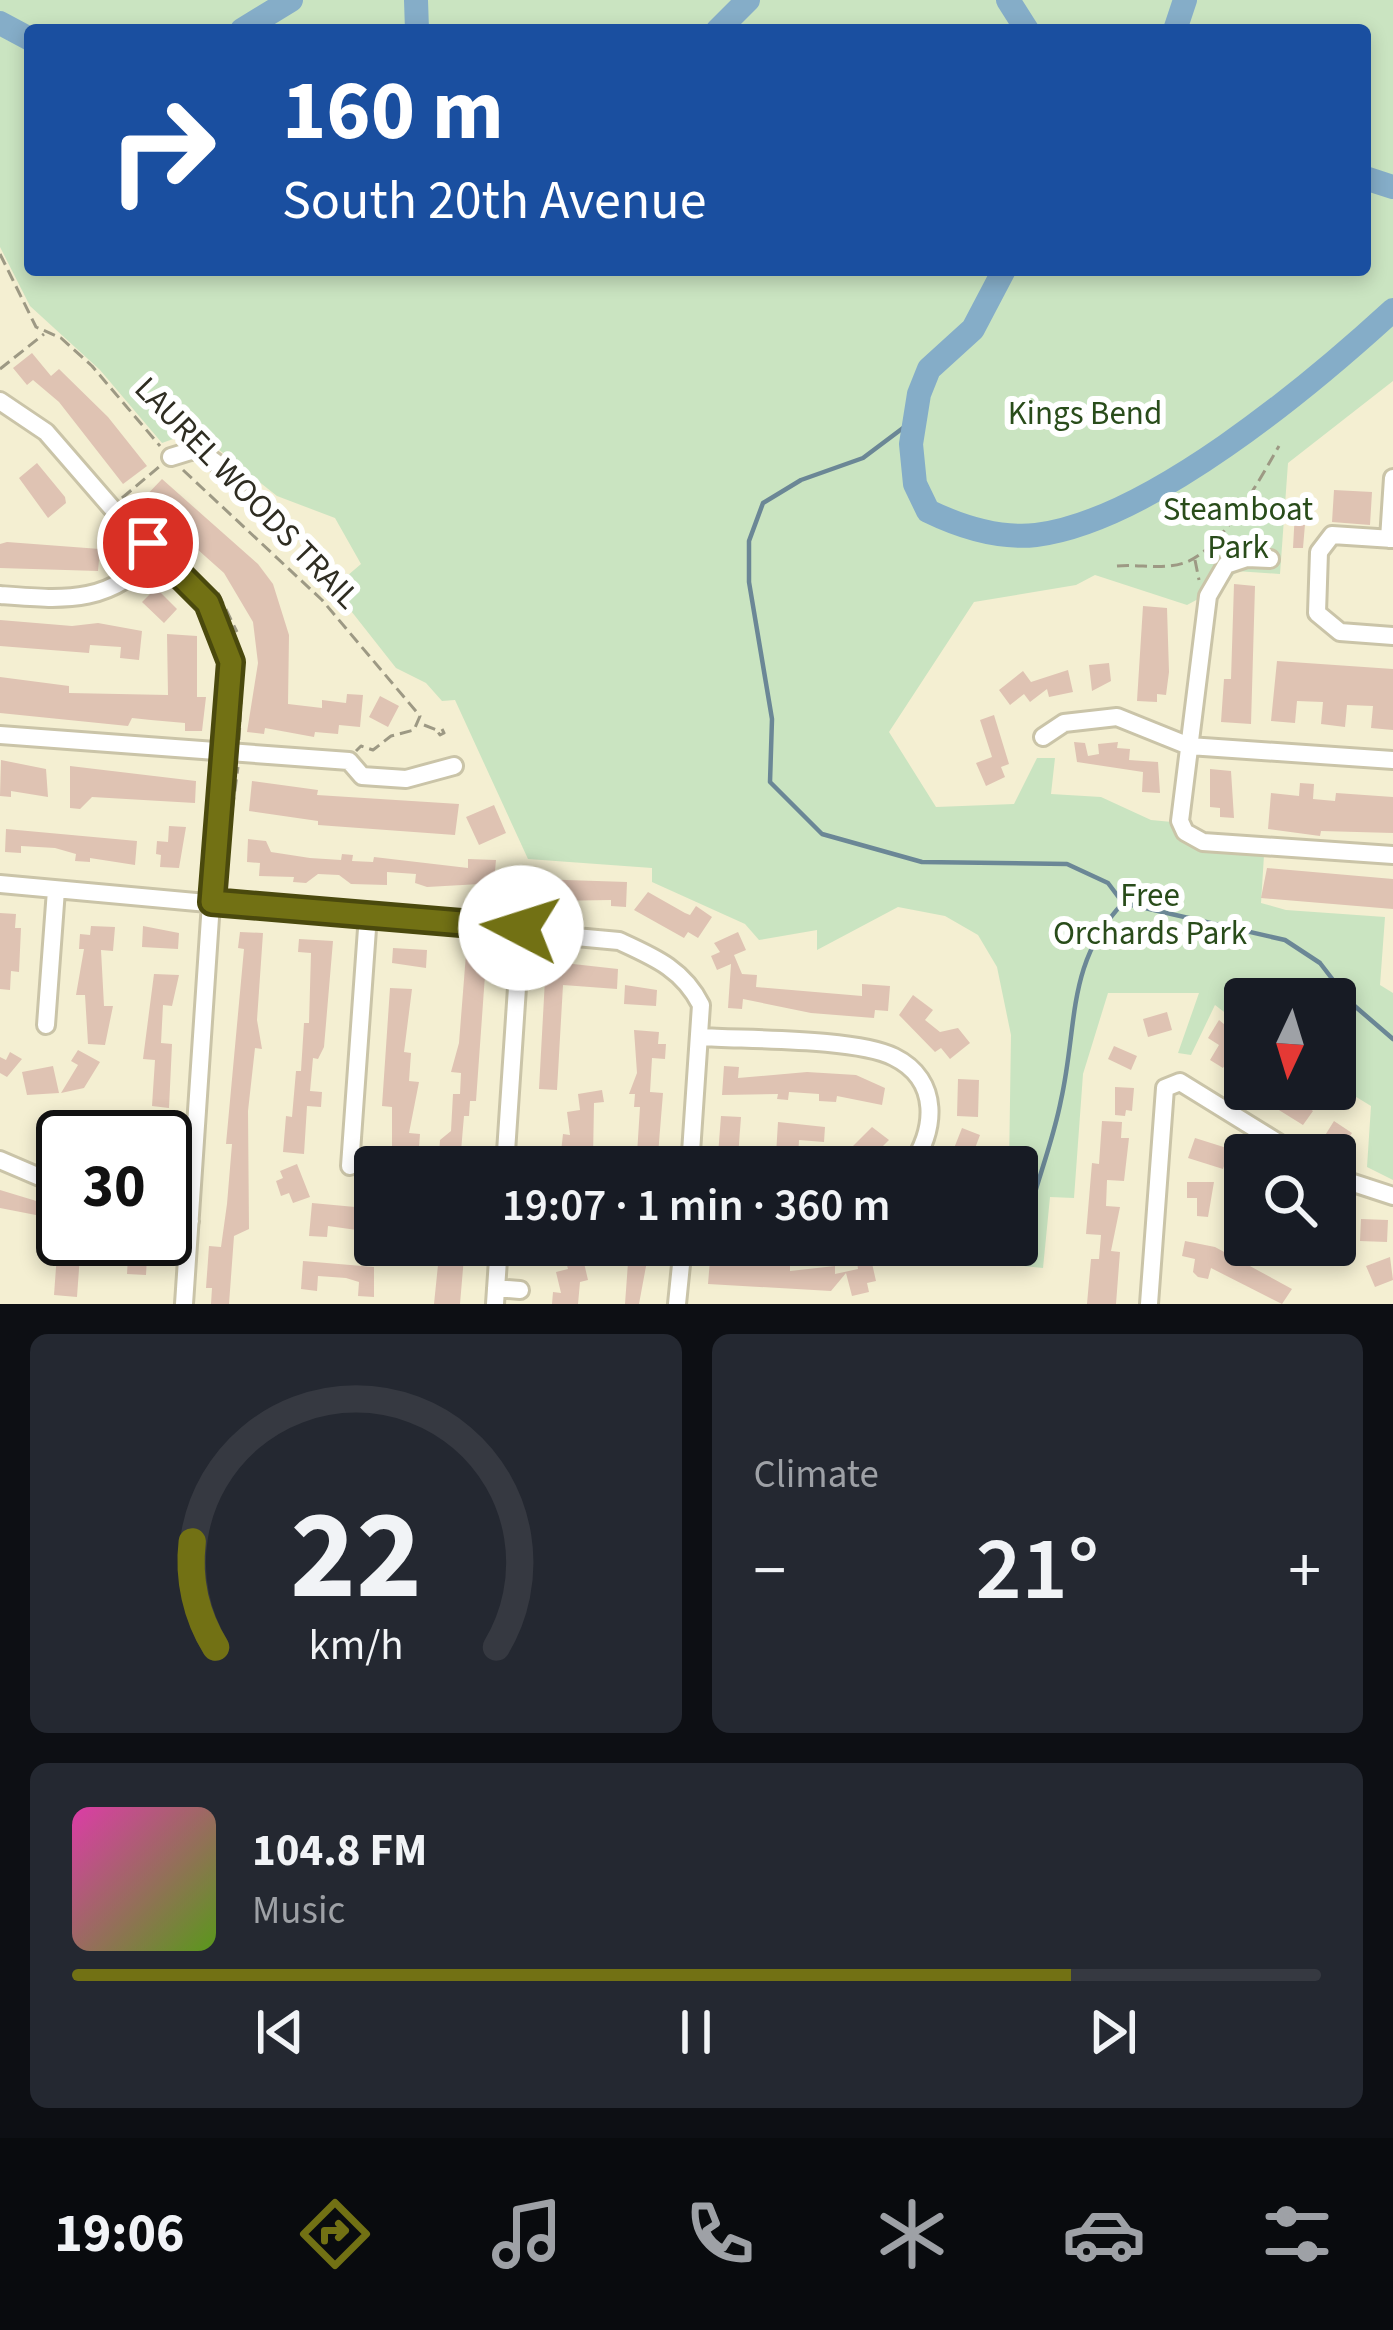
<!DOCTYPE html>
<meta charset="utf-8">
<style>
body{margin:0;font-family:"Source Sans 3",sans-serif;background:#242831;color:#f1f3f6;height:100vh;display:flex;flex-direction:column;font-size:45px;white-space:nowrap}
*{box-sizing:border-box;margin:0}
p{font-size:39px;color:#9ea1a6}
.icon{flex:none;width:66px;height:66px;fill:none;stroke:currentColor;stroke-width:2;stroke-linecap:round;stroke-linejoin:round}
.map{position:relative;height:1304px;overflow:hidden}
.details{display:flex;flex-direction:column;gap:30px;padding:30px;background:#0d0f14;flex:1}
.details>*{flex:none}
.top-card{position:absolute;left:24px;top:24px;width:1347px;height:252px;border-radius:12px;box-shadow:0 6px 18px #0003;background:#1a4fa0;color:#fff;overflow:hidden}
.needle{width:78px;rotate:184deg}
.buttons{position:absolute;left:1224px;top:978px;display:grid;gap:24px}
.buttons a{display:grid;place-items:center;width:132px;height:132px;border-radius:12px;background:#171b24;box-shadow:0 6px 18px #0003;font-size:60px}
.speed{position:absolute;left:36px;top:1110px;display:flex;gap:24px;font-size:60px;font-weight:700;text-align:center}
.speed>*{display:grid;place-content:center;width:156px;height:156px;border-radius:50%;background:#171b24;box-shadow:0 6px 18px #0003;line-height:1}
.speed .limit{border:6px solid #111;border-radius:18px;background:#fff;color:#111}
.pin{position:absolute;display:grid;place-items:center;width:102px;height:102px;color:#fff;margin:-51px;border:6px solid #fff;border-radius:50%;box-shadow:0 3px 12px #0007}
.me{position:absolute;width:132px;margin:-66px;rotate:275deg;stroke-linejoin:round;filter:drop-shadow(0 0 9px #0008)}
.turn{display:flex;align-items:center;gap:42px;height:252px;padding:0 60px;font-size:54px}
.turn .icon{width:156px;height:156px;stroke-width:2.5}
.turn b{display:block;font-size:84px;line-height:102px}
.big{font-size:90px;font-weight:600;line-height:1.1}
.details .tile{flex:1;display:flex;flex-direction:column;justify-content:center;gap:18px;min-width:0;padding:0 42px;border-radius:18px;background:#242831}
.details .dial{align-items:center;gap:0}
.dial svg{height:312px;overflow:visible;fill:none;stroke:#363941;stroke-width:7;stroke-linecap:round;text-anchor:middle}
.dial text{fill:#f1f3f6;stroke:none}
.song{display:flex;align-items:center;gap:36px}
.cover{width:144px;height:144px;border-radius:18px;background:linear-gradient(135deg,hsl(320 70% 55%),hsl(90 70% 35%))}
.played{height:12px;border-radius:6px;background:linear-gradient(90deg,#727114 80%,#363941 80%)}
.keys{display:flex;justify-content:space-around;direction:ltr}
.heat{display:flex;justify-content:space-between;align-items:center;font-size:66px;direction:ltr}
.details .tiles{flex:1;display:grid;gap:30px;grid-template-columns:1fr 1fr}
.tile:last-child{grid-column:span 2}
.trip{position:absolute;left:354px;top:1146px;width:684px;height:120px;border-radius:12px;background:#171b24;box-shadow:0 6px 18px #0003;font-weight:600;line-height:120px;text-align:center}
.menu{display:flex;height:192px;justify-content:space-around;align-items:center;background:#090b0e;color:#9ea1a6}
.menu .icon{width:84px;height:84px}
.menu .active{color:#727114}
.menu b{font-size:54px;color:#f1f3f6}
.map>svg:first-child{display:block}
.green{fill:#cae4c1;fill-rule:evenodd}
.lines{fill:none;stroke-linecap:round;stroke-linejoin:round}
.stream{stroke:#6b8796;stroke-width:4.5}
.river{stroke:#85adc8;stroke-width:24}
.building{fill:#dfc3b3}
.minor-casing{stroke:#cac4a8;stroke-width:22}
.path{stroke:#9d9984;stroke-width:3;stroke-dasharray:12 6;stroke-linecap:butt}
.minor{stroke:#fff;stroke-width:16}
.route-casing{stroke:#4a490d;stroke-width:30}
.route{stroke:#727114;stroke-width:21}
.labels{text-anchor:middle;dominant-baseline:central;stroke-width:12;stroke-linejoin:round;paint-order:stroke}
.park-label{font-size:33px;fill:#294c1a;stroke:#fff}
.street-label{font-size:33px;fill:#2f2d22;stroke:#fff}
</style>
<div class="map">
<svg width="1393" height="1304" viewBox="0 0 1393 1304">
<rect width="100%" height="100%" fill="#f4efd2"/>
<path class="green" d="M0 0H1393V381L1288 463 1280 574 1236 571 1215 601 1200 598 1187 605 1095 575 1076 585 974 602 889 732 936 807 1014 804 1037 758H1055L1051 794 1101 797 1151 820 1172 822C1185 860 1230 853 1264 855L1261 903 1286 910 1385 917 1380 985 1393 993V1180L1367 1167 1371 1106 1335 1084V999H1245V1028L1215 1005 1191 1055 1178 1053 1199 993H1108L1083 1074 1074 1198 1050 1197 1043 1268 995 1263 971 1245H1017V1167H1009L1011 1035 997 967 978 935 945 916 898 907 817 950V930L759 940 745 924 652 882V868L528 859 455 700 442 701 426 683 396 668 333 588 361 564 335 518 277 496 203 437 187 434 162 443 100 370 30 306 0 247ZM30 30H1365V270H30Z"/>
<g class="lines">
<path class="stream" d="M915 419 863 458 801 480 763 503 749 541V582L772 719 770 782 822 834 922 862 1067 864 1108 883 1123 903 1285 940 1320 963 1350 1002 1393 1039
M1017 1238 1026 1225C1036 1183 1053 1142 1061 1100 1078 1024 1066 963 1123 903
M999 1260 1012 1245"/>
<path class="river" d="M416 0 417 30
M1008 0 1027 30
M0 23 30 39
M242 30 291 0
M718 30 748 0
M1175 30 1185 0
M1365 178 1393 187
M1004 270 973 329 929 369 919 394 911 444 915 484 928 511C961 527 999 539 1036 535 1149 521 1310 386 1393 310"/>
</g>
<path class="building" d="M32 353 51 376 59 369 108 417 147 466 123 484 59 402 33 380 27 385 13 368Z
M37 463 65 497 66 503 48 518 19 478Z
M162 479 258 564 273 584 289 635 288 704 322 708V700L346 703 347 694 363 695 360 727 339 725 338 734 315 732 314 737 265 728 264 734 247 732 258 663 253 622 224 573 142 500Z
M1334 490 1372 492 1370 525 1332 522Z
M1295 511 1306 512 1303 548H1293Z
M7 542 100 549 98 571 0 568V544Z
M1234 584 1255 586 1251 724 1221 722 1224 679H1231Z
M156 588 177 609 164 623 142 602Z
M1143 606 1167 608 1169 672 1166 695 1157 694V702L1137 701Z
M0 620 72 626 98 623 142 631 139 660 120 658 121 647 90 645 89 653 0 646Z
M167 634 197 636V697H206L202 731H185V723L151 720 132 718 128 726 0 713V677L69 686V693L168 695Z
M1277 661 1393 669V730L1371 728 1373 706 1347 705 1345 727 1321 724 1323 702 1297 701 1295 723 1271 721Z
M1109 663 1111 681 1092 691 1089 665Z
M1068 670 1073 692 1049 697 1047 689 1030 702 1024 694 1010 705 999 690 1023 671 1031 682Z
M380 696 399 706 388 727 369 717Z
M994 715 1009 764 1001 767 1005 777 986 786 976 763 992 757 980 720Z
M1074 742 1085 743 1088 756 1099 754 1098 744 1118 742 1117 748 1130 749 1129 760 1158 762 1160 793 1142 792 1143 772 1077 762Z
M1 760 46 769 48 797 11 791V797L0 796Z
M70 766 196 781 195 803 92 797 80 809 70 808Z
M1210 769 1231 771 1234 818 1220 817V808L1210 807Z
M252 781 318 790 317 795 459 804 455 835 318 825V821L249 811Z
M1300 783 1314 784 1313 799 1335 801 1336 793 1393 797V833L1321 831 1320 836 1268 829 1271 793 1299 796Z
M494 805 506 833 479 845 466 817Z
M169 826 186 827 179 868 160 867 161 855 156 854 157 841 168 842Z
M6 829 137 841 135 865 90 858V862L75 861 76 854 55 848 21 846V853L5 852Z
M248 839 266 841 271 852 310 858 341 860 342 854 353 855 352 861 373 862 374 857 468 868V859L496 860 495 871 536 874V879L627 882 626 907 611 906V900L549 901 480 891V884L427 887 415 883 416 874 387 872V885L351 884 339 875 318 874 306 883 293 882 294 877 259 876 260 863 247 862Z
M1267 868 1393 879V909L1261 898Z
M648 892 685 913 690 915 696 906 712 917 698 938 688 932 684 938 634 910Z
M0 913 16 914 15 928H21L19 972 11 971 10 990 0 989Z
M91 926 115 927 113 951 101 950 104 1006H113L105 1045 88 1044 85 995H76L84 949H79L80 934 90 935Z
M143 926 179 933 178 949 142 947Z
M240 932 263 933 257 1020 262 1049 255 1048 248 1111 249 1229 234 1236 229 1304H211L212 1288H206L209 1246 221 1247 227 1204 232 1144H226L244 949 238 948Z
M738 932 746 950 734 955 742 974 757 975 756 987 862 996V984L890 986 888 1011 875 1010 874 1018 811 1013 743 999 742 1009 728 1008 731 964 717 970 711 956 720 952 714 943Z
M299 939 333 941 324 1047 318 1059 313 1058 310 1091 322 1092 321 1107 307 1106 304 1154 283 1152 286 1116 292 1117 296 1071H301L304 1023H309L311 953 298 952Z
M393 948 427 950 426 968 392 963Z
M466 954 484 955 485 975 476 1101H470L469 1116H464L461 1151 474 1152 473 1167 444 1165 445 1155H439L440 1140 451 1131 453 1094H460L461 1073 451 1072 459 1043Z
M546 961 618 969 617 989 563 985 557 1090 539 1089Z
M154 974 179 975 172 1006 163 1005 161 1043 172 1044 169 1108 152 1106 155 1060 143 1059Z
M625 985 657 990 656 1006 624 1004Z
M390 988 412 989 404 1052 411 1053 409 1081 419 1082 409 1133 420 1134 418 1161 392 1160V1107L382 1106Z
M913 995 933 1010 925 1020 940 1032 958 1028 970 1043 950 1059 941 1048 935 1052 899 1015Z
M1167 1012 1172 1030 1148 1037 1143 1019Z
M1219 1020 1241 1038 1223 1068 1210 1060 1219 1045 1208 1038Z
M634 1030 659 1032 658 1044H666L665 1059 652 1058 650 1092 663 1093 657 1167H644L645 1155 637 1154 640 1107H634L635 1094H629L637 1073Z
M1114 1046 1137 1056 1131 1070 1108 1059Z
M78 1050 100 1062 84 1088 61 1093 78 1065 71 1061Z
M10 1052 22 1059 7 1077 0 1073V1057L6 1060Z
M53 1066 59 1093 27 1095 22 1072Z
M724 1066 739 1067 738 1078 807 1072 856 1075 885 1088 882 1105 837 1096 836 1102 819 1101V1094L789 1092 788 1100 777 1099 778 1094 722 1095Z
M958 1079 979 1080 978 1117 957 1116Z
M1115 1087 1134 1088 1132 1111 1126 1110 1125 1116 1115 1115Z
M1245 1089H1284L1313 1111 1303 1125Z
M602 1090 604 1102 594 1103 593 1158 561 1152 563 1134 570 1135 567 1112 580 1110 578 1094Z
M721 1116 741 1117 738 1157 718 1155Z
M128 1119 160 1121 159 1134 127 1137Z
M37 1135a14 14 0 1 1 28 0a14 14 0 1 1-28 0Z
M1102 1121 1122 1122 1121 1138H1129L1124 1181 1107 1180 1106 1206 1120 1207 1111 1251 1120 1252 1116 1304H1087L1091 1259H1099L1101 1235 1086 1234 1092 1163 1099 1164Z
M1334 1121 1352 1133 1342 1148 1324 1137Z
M778 1122 825 1127 824 1142 799 1140 798 1157 776 1155Z
M872 1127 889 1140 864 1165 847 1152Z
M962 1128 980 1135 968 1167 949 1161Z
M1195 1138 1230 1149 1223 1169 1188 1158Z
M297 1164 310 1197 293 1203 289 1193 281 1196 276 1181 283 1178 280 1171Z
M1187 1182H1214L1208 1217 1197 1216V1198H1187Z
M0 1190 43 1203 41 1216 0 1208Z
M312 1203 366 1208 365 1215 375 1216V1240L356 1239 357 1230 328 1226 327 1237 309 1236Z
M1341 1210 1354 1219 1335 1247V1220Z
M1361 1219 1388 1220 1387 1242 1360 1241Z
M118 1239H148L146 1275 127 1274 128 1257 117 1256Z
M1185 1241 1215 1247 1292 1289 1282 1304 1211 1268 1208 1279 1198 1277 1193 1272 1195 1259 1182 1256Z
M450 1245H465L460 1304H434L438 1265 449 1266Z
M629 1249 649 1250 639 1304H625Z
M581 1250 588 1280 580 1282 578 1304H552L553 1292 561 1293 556 1272 568 1269 564 1254Z
M57 1254 80 1255 77 1297 54 1295Z
M1390 1257 1393 1280 1375 1287 1366 1266Z
M871 1259 876 1281 867 1283 869 1292 852 1296 846 1273 831 1291 708 1284 710 1260 790 1266V1271L835 1266V1274L858 1269 857 1262Z
M303 1261 374 1267V1297L358 1296 359 1282 346 1278 318 1276 317 1291 301 1289Z"/>
<g class="lines">
<g class="minor-casing">
<path id="minor" d="M0 401 46 432 111 507 200 593 228 650 184 1304
M171 457 197 449 241 481
M1389 539 1393 478
M1393 539 1332 535 1319 552 1317 613 1340 632 1393 636
M1270 559 1247 558 1226 565 1208 596 1180 821 1185 832 1203 842 1393 855
M0 595C65 600 112 605 157 551
M0 735 349 761 362 776 406 779 454 766
M1043 737 1064 723 1117 717 1189 746 1393 760
M0 884 619 941C654 957 683 969 701 1005L690 1167
M46 1025 56 890
M701 1037C748 1040 856 1038 894 1057 941 1080 936 1132 910 1167
M0 1160 63 1187
M350 1166 368 915
M505 1167 521 928
M1335 1177 1393 1196
M165 1220 190 1221
M496 1288 520 1290
M495 1304 499 1245
M677 1304 683 1245
M1149 1304 1165 1088 1180 1082 1298 1155"/>
</g>
<path class="path" d="M0 254 36 327 61 338 92 366 160 446
M0 369 44 334
M183 470 322 600 420 716 414 730 391 736 373 750 361 746 356 751
M122 498 160 466
M1219 512 1239 508
M1213 539 1232 546
M1195 560 1199 580
M1117 566C1140 564 1162 570 1184 563 1221 551 1260 479 1279 446
M218 593 237 632
M424 725 439 731
M442 729 444 733 440 735 438 732Z
M239 740 243 665
M230 827 238 767"/>
<use href="#minor" class="minor"/>
</g>
<g class="lines">
<g class="route-casing">
<path id="route" d="M148 543 208 603 231 662 212 902 521 928"/>
</g>
<use href="#route" class="route"/>
</g>
<g class="labels">
<g class="park-label">
<text x="1085" y="413">Kings Bend</text>
<text x="1238" y="509">Steamboat<tspan x="1238" dy="38">Park</tspan></text>
<text x="1150" y="895">Free<tspan x="1150" dy="38">Orchards Park</tspan></text>
</g>
<g class="street-label">
<text transform="translate(247 493) rotate(46)">LAUREL WOODS TRAIL</text>
</g>
</g>
</svg>
<div class="buttons">
<a><svg class="needle" viewBox="-14 -14 28 28"><path d="M0-13l5 13h-10z" fill="#e53935"/><path d="M0 13l5-13h-10z" fill="#9ea1a6"/></svg></a>
<a><svg class="icon" aria-label="search" viewBox="0 0 24 24"><circle cx="10" cy="10" r="6"/><path d="M15 15l6 6"/></svg></a>
</div>
<div class="speed"><div class="limit">30</div></div>
<div class="pin" style="left:148px;top:543px;background:#d93025"><svg class="icon" aria-label="arrive" viewBox="0 0 24 24"><path d="M6 21V4h12l-3 4 3 4H6"/></svg></div>
<svg class="me" style="left:521px;top:928px" viewBox="-20 -20 40 40"><circle r="19" fill="#fff"/><path d="M0-13L10 11 0 6-10 11z" fill="#727114"/></svg>
<div class="trip">19:07 · 1 min · 360 m</div>
<div class="top-card">
<div class="turn"><svg class="icon" aria-label="right" viewBox="0 0 24 24"><path d="M7 20v-9h11M14 6l5 5-5 5"/></svg><div><b>160 m</b>South 20th Avenue</div></div>
</div>
</div>
<section class="details">
<div class="tiles">
<div class="tile dial"><svg viewBox="0 0 100 80">
<path d="M14 69A42 42 0 1 1 86 69"/>
<path d="M14 69A42 42 0 0 1 8 42" stroke="#727114"/>
<text x="50" y="56" font-size="32" font-weight="700">22</text>
<text x="50" y="72" font-size="11">km/h</text>
</svg></div>
<div class="tile"><p>Climate</p>
<div class="heat"><a>−</a><b class="big">21°</b><a>+</a></div>
</div>
<div class="tile">
<div class="song"><i class="cover"></i><div><b>104.8 FM</b><p>Music</p></div></div>
<div class="played"></div>
<div class="keys"><svg class="icon" aria-label="previous" viewBox="0 0 24 24"><path d="M18 5L8 12l10 7zM5 5v14"/></svg><svg class="icon" aria-label="pause" viewBox="0 0 24 24"><path d="M8 5v14M16 5v14"/></svg><svg class="icon" aria-label="next" viewBox="0 0 24 24"><path d="M6 5l10 7-10 7zM19 5v14"/></svg></div>
</div>
</div>
</section>
<nav class="menu">
<b>19:06</b>
<svg class="icon active" aria-label="directions" viewBox="0 0 24 24"><path d="M12 3l9 9-9 9-9-9zM9 14v-3h6M13 9l2 2-2 2"/></svg>
<svg class="icon" aria-label="music" viewBox="0 0 24 24"><path d="M9 18V5l10-2v13"/><circle cx="6" cy="18" r="3"/><circle cx="16" cy="16" r="3"/></svg>
<svg class="icon" aria-label="phone" viewBox="0 0 24 24"><path d="M5 4h4l2 5-3 2q2 4 5 5l2-3 5 2v4C11 20 4 13 5 4z"/></svg>
<svg class="icon" aria-label="climate" viewBox="0 0 24 24"><path d="M12 3v18M4 7l16 10M4 17L20 7"/></svg>
<svg class="icon" aria-label="car" viewBox="0 0 24 24"><path d="M5 17H2v-5l4-1 3-4h7l3 4 3 1v5h-3M9 17h6M6 11h13"/><circle cx="7" cy="17" r="2"/><circle cx="17" cy="17" r="2"/></svg>
<svg class="icon" aria-label="filters" viewBox="0 0 24 24"><path d="M4 7h16M4 17h16"/><circle cx="9" cy="7" r="2"/><circle cx="15" cy="17" r="2"/></svg>
</nav>
